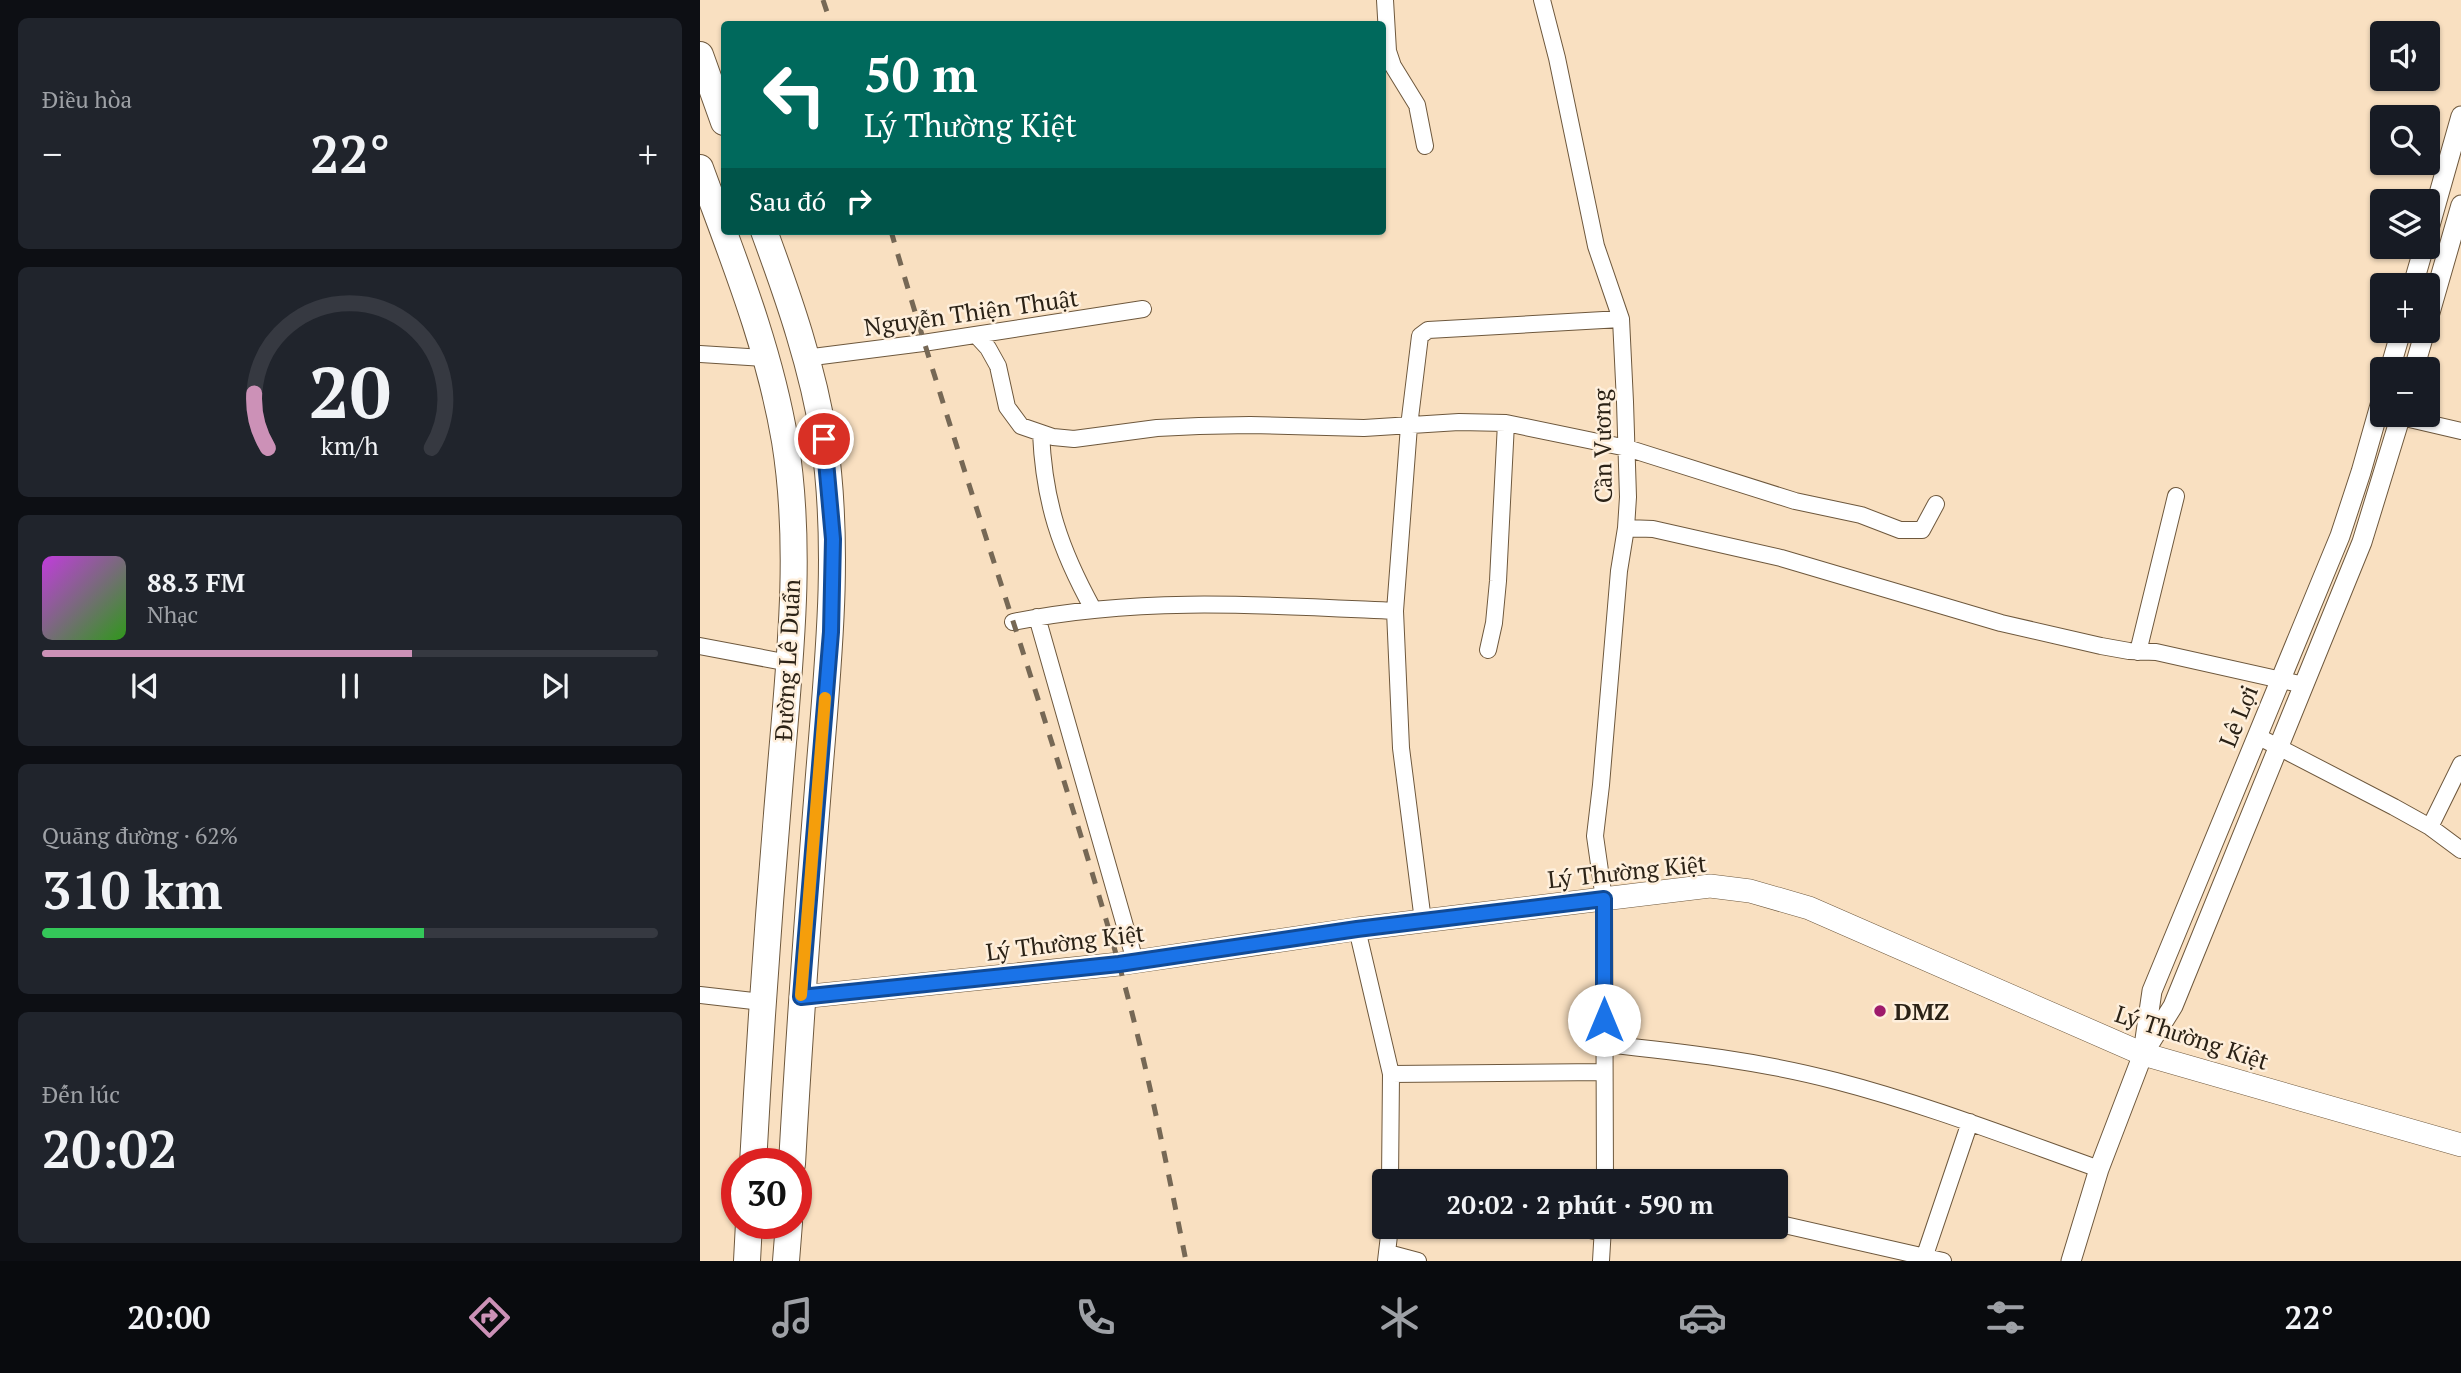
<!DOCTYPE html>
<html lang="vi">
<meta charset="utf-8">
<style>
body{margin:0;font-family:"PT Serif",serif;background:#20242c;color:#f1f3f6;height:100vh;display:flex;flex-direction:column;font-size:26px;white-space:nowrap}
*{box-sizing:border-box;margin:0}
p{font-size:23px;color:#9ea1a6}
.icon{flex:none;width:38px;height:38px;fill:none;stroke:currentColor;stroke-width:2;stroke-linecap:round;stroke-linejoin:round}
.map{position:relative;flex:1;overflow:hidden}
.sheet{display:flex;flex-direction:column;gap:18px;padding:18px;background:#0d0f14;width:700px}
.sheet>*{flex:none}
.banner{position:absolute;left:21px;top:21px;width:665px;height:214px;border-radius:7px;box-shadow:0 2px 5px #0004;background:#00695c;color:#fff;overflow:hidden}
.tools{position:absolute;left:1670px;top:21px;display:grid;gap:14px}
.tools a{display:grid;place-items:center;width:70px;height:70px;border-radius:7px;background:#171b24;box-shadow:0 2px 5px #0004;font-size:35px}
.speed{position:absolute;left:21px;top:1148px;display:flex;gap:14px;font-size:35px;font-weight:700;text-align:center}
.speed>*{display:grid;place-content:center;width:91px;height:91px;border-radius:50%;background:#171b24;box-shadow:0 2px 5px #0004;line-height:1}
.speed .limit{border:10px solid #d22;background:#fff;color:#111}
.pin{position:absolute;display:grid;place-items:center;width:60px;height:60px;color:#fff;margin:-30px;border:4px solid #fff;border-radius:50%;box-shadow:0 2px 7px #0007}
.me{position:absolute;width:77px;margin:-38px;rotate:0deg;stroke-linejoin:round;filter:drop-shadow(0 0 5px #0008)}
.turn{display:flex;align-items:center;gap:24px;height:147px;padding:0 28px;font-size:32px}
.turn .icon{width:91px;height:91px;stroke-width:2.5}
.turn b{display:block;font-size:49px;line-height:60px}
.then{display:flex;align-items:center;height:66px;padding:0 28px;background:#0003;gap:14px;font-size:26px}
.big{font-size:52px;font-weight:800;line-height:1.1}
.sheet .card{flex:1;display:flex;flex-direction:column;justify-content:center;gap:10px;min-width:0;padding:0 24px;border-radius:10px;background:#20242c}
.sheet .dial{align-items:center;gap:0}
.dial svg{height:182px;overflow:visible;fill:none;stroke:#363941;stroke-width:7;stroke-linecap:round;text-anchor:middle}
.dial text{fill:#f1f3f6;stroke:none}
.song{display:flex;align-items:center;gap:21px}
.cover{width:84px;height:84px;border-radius:10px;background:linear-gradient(135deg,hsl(290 70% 55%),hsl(110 70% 35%))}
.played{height:7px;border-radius:4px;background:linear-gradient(90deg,#cc91b7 60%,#363941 60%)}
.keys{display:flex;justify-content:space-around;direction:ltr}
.heat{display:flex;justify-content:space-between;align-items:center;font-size:38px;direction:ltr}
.charge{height:10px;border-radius:5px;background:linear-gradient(90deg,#34c759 62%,#363941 0)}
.trip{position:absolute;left:672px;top:1169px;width:416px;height:70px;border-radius:7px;background:#171b24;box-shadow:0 2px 5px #0004;font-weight:800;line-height:70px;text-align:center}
.dock{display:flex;height:112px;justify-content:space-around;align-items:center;background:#090b0e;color:#9ea1a6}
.dock .icon{width:49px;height:49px}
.dock .selected{color:#cc91b7}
.dock b{font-size:32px;color:#f1f3f6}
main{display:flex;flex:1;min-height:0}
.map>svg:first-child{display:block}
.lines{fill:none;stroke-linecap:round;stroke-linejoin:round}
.minor-casing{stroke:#6e583d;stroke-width:18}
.tertiary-casing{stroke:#6e583d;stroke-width:21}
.secondary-casing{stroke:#6e583d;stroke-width:24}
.trunk-casing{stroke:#6e583d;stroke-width:28}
.minor{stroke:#fff;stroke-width:16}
.tertiary{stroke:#fff;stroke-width:19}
.secondary{stroke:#fff;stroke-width:23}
.trunk{stroke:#fff;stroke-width:26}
.rail{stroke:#766855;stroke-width:5;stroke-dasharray:12 12;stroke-linecap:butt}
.route-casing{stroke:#114b97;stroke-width:18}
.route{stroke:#1a73e8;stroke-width:12}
.slow{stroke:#f59e0b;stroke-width:12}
.poi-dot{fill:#9e1a6b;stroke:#feefdc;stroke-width:2.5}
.labels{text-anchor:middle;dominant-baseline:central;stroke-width:5;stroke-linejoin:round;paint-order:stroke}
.street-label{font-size:24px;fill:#2b2216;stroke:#feefdc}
.poi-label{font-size:24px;font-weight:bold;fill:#2b2216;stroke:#feefdc;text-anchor:start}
</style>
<main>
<section class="sheet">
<div class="card"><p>Điều hòa</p>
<div class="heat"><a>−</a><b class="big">22°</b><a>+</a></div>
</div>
<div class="card dial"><svg viewBox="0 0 100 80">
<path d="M14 69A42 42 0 1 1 86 69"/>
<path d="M14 69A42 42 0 0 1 8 45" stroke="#cc91b7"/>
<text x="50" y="56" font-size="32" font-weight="700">20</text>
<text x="50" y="72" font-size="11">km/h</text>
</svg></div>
<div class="card">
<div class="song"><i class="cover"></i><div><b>88.3 FM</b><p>Nhạc</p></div></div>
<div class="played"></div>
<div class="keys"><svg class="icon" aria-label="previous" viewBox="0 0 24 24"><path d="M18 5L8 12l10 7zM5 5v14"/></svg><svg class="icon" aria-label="pause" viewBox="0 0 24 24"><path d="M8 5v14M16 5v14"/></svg><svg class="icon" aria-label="next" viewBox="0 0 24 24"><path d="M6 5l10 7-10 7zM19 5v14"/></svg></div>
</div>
<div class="card"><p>Quãng đường · 62%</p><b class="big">310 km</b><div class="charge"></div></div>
<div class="card"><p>Đến lúc</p><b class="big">20:02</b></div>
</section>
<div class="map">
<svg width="1761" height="1261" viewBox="0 0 1761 1261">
<rect width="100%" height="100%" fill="#f9e0c1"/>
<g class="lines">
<g class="minor-casing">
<path id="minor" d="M685 0 688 51 693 66 717 105 725 146
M842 0 857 58 896 246 921 319 925 402 928 497 926 528 919 571 901 785 895 836 904 899 905 1181
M276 335 288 348 298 366 307 407 321 426 353 437 374 439 457 428 499 426 550 425 664 428 759 422 806 423 927 448 1095 501 1161 515 1200 530H1222L1236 504
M0 354 65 358
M105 358 223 343 443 309
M1701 417 1761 431
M341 433C344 502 360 549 393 609
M926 528 953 529 1081 558 1301 623 1401 646 1429 651 1456 652 1604 685
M337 617 435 961
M313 622C439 596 567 605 695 611
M0 646 89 663
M788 650 794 623 798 581 806 423
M1438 652 1476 496
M1557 736 1694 807 1730 827 1761 850
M1730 827 1761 764
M723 921 701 748 695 611 709 426 720 336 728 330 921 319
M657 929 691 1074 690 1181
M0 995 62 1002
M904 1044C982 1052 1060 1061 1136 1081 1225 1104 1312 1138 1399 1169
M691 1074 904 1072
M1076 1223 1243 1261
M877 1227 903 1233
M688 1253 718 1261
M686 1261 690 1227
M901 1261 903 1227
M1223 1261 1270 1122"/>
</g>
<g class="tertiary-casing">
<path id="tertiary" d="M1727 236 1761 116
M1713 285 1724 247
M1727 323 1761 205
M1690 369 1701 331
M1714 369 1725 331
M1444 1046 1452 991 1640 536 1661 472 1682 398
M1371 1261 1399 1169 1443 1054 1473 1006 1662 542 1701 415"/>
</g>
<g class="secondary-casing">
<path id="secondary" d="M101 997 419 964 657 929 1010 886 1050 891 1109 908 1443 1054 1761 1145"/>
</g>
<g class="trunk-casing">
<path id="trunk" d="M0 55 24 122
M0 168C33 258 69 346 85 441 103 552 89 667 80 778 69 907 60 1035 53 1164
M64 231C89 299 113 368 124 439 141 555 127 672 118 788 108 913 99 1038 92 1164
M47 1261 49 1223
M86 1261 89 1223"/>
</g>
<use href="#minor" class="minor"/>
<use href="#tertiary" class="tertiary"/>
<use href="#secondary" class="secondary"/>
<use href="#trunk" class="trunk"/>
<path class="rail" d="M123 0 131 24
M191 231C262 476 348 716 418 961 446 1060 466 1161 486 1261"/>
</g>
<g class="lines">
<g class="route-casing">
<path id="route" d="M124 439 133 539 131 632 101 997 419 964 657 929 904 899V1020"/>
</g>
<use href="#route" class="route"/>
<path class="slow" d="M101 995 125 698"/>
</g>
<circle class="poi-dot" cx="1180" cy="1011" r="7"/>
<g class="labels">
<g class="street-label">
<text transform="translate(271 312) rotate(-8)">Nguyễn Thiện Thuật</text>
<text transform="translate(902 446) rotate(-91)">Cần Vương</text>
<text transform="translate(87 660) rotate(-87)">Đường Lê Duẩn</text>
<text transform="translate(1538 716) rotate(-68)">Lê Lợi</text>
<text transform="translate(927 871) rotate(-6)">Lý Thường Kiệt</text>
<text transform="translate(365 942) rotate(-7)">Lý Thường Kiệt</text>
<text transform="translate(1492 1037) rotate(18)">Lý Thường Kiệt</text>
</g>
<g class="poi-label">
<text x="1194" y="1011">DMZ</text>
</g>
</g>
</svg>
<div class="tools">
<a><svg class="icon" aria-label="sound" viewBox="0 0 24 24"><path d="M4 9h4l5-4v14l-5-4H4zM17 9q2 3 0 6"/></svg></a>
<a><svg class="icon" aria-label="search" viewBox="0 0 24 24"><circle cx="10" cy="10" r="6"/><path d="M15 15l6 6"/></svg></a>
<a><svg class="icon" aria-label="layers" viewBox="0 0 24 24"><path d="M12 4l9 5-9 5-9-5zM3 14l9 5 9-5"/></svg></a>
<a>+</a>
<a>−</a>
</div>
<div class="speed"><div class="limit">30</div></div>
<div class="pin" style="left:124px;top:439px;background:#d93025"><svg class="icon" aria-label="arrive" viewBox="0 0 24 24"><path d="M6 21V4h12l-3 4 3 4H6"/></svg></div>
<svg class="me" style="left:904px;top:1020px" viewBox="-20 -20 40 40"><circle r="19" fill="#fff"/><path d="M0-13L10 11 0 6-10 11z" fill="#1a73e8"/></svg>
<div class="trip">20:02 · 2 phút · 590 m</div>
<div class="banner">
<div class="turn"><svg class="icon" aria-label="left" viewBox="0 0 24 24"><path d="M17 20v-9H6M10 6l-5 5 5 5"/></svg><div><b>50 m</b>Lý Thường Kiệt</div></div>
<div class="then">Sau đó<svg class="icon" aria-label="right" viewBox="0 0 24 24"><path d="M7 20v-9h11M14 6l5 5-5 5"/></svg></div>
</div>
</div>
</main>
<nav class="dock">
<b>20:00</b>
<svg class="icon selected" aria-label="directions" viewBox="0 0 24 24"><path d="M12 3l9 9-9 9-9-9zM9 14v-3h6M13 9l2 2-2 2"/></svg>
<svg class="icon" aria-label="music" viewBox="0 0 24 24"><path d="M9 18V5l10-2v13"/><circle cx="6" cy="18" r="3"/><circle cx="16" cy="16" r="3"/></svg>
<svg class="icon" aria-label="phone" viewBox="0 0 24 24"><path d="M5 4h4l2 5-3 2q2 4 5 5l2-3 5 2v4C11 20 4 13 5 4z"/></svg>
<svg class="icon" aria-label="climate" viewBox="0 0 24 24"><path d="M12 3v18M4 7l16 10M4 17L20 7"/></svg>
<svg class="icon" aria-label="car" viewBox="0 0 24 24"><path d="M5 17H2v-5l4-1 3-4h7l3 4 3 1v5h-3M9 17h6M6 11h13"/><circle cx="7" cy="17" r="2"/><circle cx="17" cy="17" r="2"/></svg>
<svg class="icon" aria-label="filters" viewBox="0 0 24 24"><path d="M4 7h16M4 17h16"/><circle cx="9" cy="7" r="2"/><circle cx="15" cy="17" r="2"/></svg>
<b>22°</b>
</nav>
